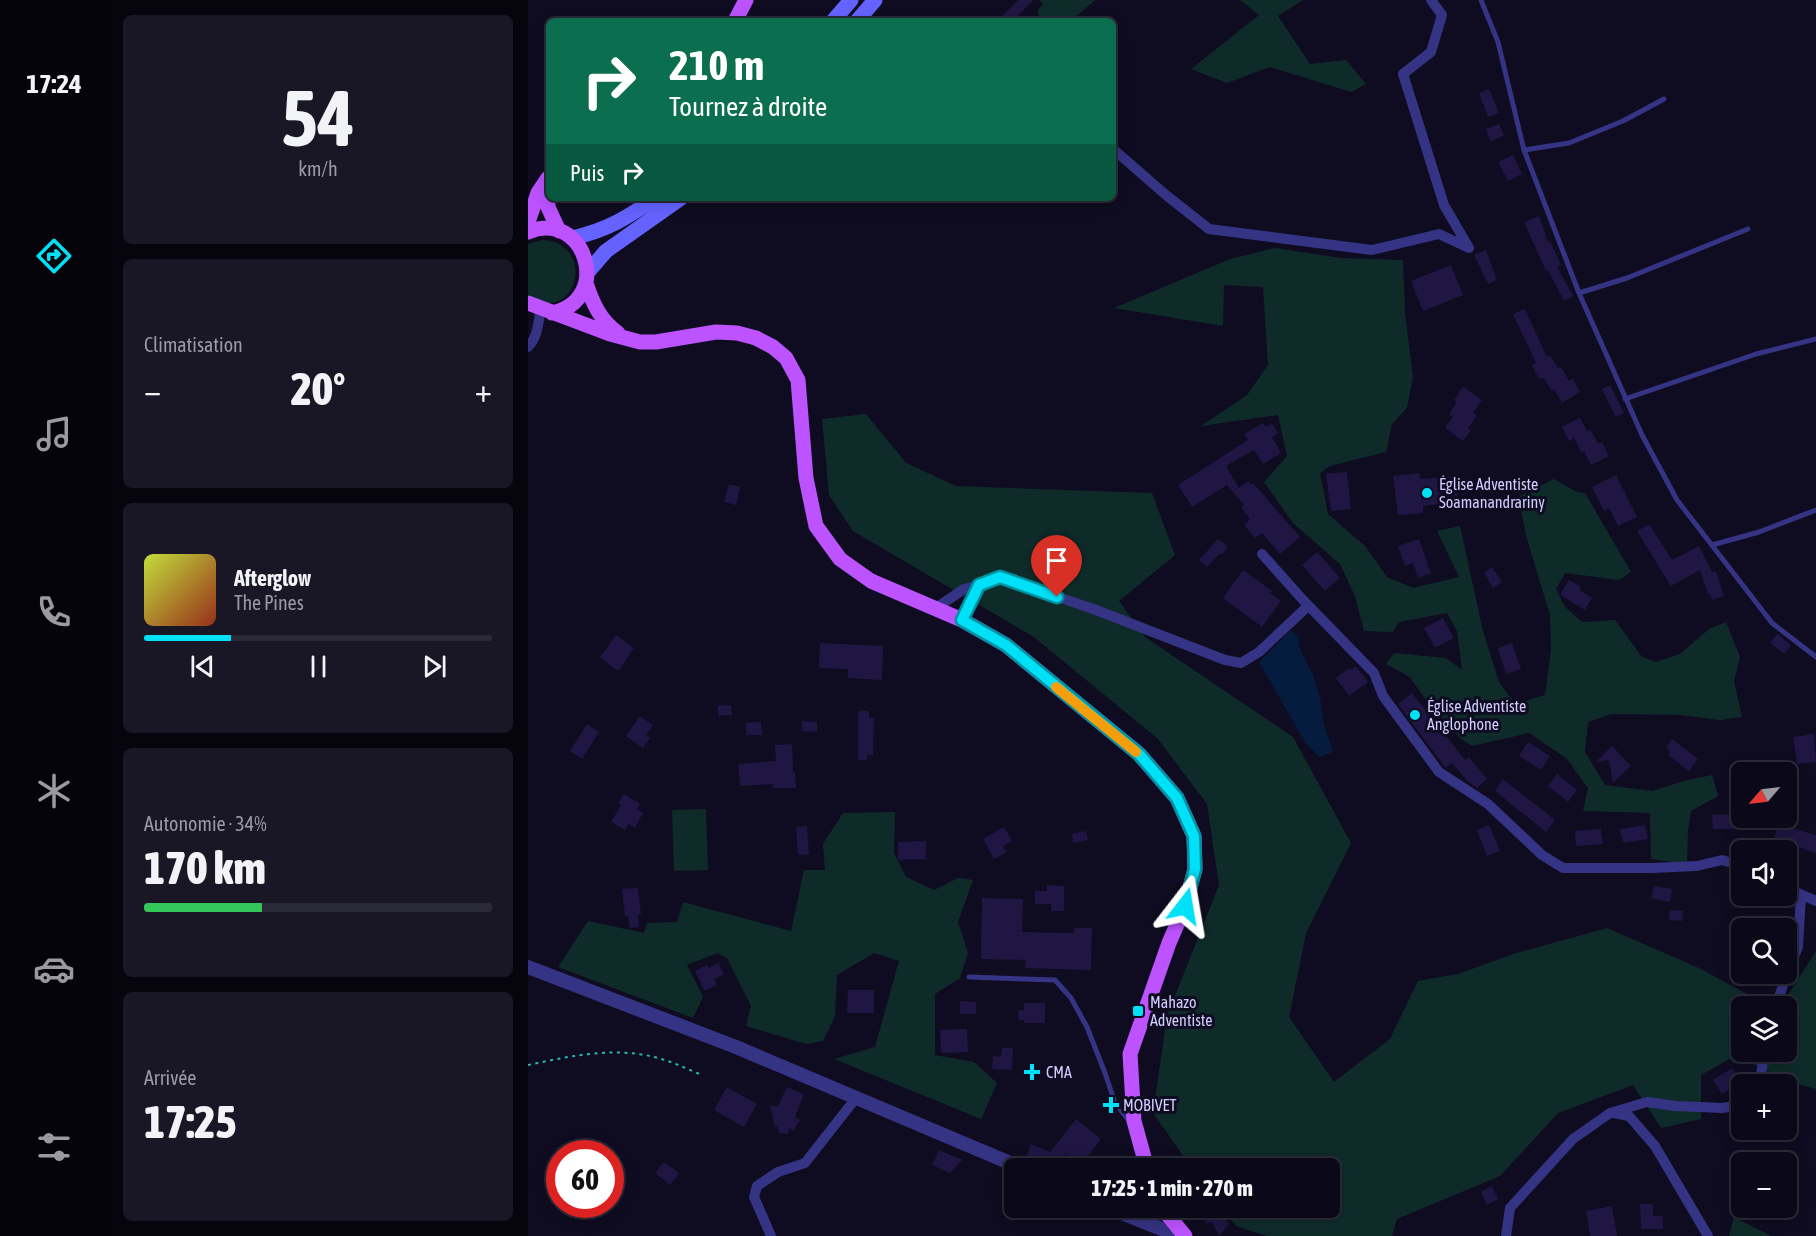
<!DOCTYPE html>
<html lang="fr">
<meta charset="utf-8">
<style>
body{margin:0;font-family:"Asap Condensed",sans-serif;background:#191726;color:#f1f3f6;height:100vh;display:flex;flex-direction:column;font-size:22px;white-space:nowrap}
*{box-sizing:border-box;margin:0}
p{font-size:20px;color:#9a9aa2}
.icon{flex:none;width:33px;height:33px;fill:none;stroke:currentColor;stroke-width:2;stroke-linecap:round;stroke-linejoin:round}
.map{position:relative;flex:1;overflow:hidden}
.details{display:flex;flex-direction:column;gap:15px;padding:15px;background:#06050e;width:420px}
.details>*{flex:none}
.guide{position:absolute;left:18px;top:18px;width:570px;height:183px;border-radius:9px;box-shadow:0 3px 15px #0003,0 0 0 2px #2b2a38;background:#0b6e4f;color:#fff;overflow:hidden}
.needle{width:39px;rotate:242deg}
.buttons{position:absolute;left:1203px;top:762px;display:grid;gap:12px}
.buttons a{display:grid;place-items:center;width:66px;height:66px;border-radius:9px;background:#0b0919;box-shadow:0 3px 15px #0003,0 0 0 2px #2b2a38;font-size:30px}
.speed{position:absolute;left:18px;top:1140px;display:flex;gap:12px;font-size:30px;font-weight:700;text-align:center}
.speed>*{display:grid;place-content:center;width:78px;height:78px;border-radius:50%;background:#0b0919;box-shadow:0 3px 15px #0003,0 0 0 2px #2b2a38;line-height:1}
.speed .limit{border:9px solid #d22;background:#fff;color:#111}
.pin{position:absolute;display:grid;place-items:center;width:51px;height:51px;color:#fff;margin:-62px -26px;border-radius:50% 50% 50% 0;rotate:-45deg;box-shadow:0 0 6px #0007}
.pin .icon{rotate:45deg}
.me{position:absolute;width:66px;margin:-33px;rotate:14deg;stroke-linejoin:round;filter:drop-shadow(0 0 4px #0008)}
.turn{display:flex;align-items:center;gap:21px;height:126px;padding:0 24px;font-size:27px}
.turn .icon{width:78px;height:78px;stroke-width:2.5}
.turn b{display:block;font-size:42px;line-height:51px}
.then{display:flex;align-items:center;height:57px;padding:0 24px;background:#0003;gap:12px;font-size:22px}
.big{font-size:45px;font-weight:800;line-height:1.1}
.details .card{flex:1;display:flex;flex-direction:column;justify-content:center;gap:9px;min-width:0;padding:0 21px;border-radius:9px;background:#191726}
.details .dial{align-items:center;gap:0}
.dial b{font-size:78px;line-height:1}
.song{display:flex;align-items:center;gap:18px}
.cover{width:72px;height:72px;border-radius:9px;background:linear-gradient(135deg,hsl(70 70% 55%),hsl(10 70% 35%))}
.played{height:6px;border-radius:3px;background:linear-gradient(90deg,#00e1f7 25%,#2b2a38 25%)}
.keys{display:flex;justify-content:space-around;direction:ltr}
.heat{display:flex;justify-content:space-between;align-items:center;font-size:33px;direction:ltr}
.charge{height:9px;border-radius:4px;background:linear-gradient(90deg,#34c759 34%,#2b2a38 0)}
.trip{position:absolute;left:476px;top:1158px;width:336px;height:60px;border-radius:9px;background:#0b0919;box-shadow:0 3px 15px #0003,0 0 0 2px #2b2a38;font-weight:800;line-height:60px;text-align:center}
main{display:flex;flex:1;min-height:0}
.tab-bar{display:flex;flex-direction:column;width:108px;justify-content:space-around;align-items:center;background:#04040a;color:#9a9aa2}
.tab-bar .icon{width:42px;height:42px}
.tab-bar .on{color:#00e1f7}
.tab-bar b{font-size:27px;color:#f1f3f6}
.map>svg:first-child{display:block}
.green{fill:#0e2b2a}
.water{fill:#061c3f}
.building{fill:#1f1643}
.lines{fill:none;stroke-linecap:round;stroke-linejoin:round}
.path{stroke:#26b9ae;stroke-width:2;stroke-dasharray:3 4.5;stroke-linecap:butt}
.service{stroke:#353383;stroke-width:5}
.minor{stroke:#353383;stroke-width:10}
.tertiary{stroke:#353383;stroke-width:14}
.secondary{stroke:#6463ff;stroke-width:15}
.primary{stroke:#bc53ff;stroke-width:15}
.route-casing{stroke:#0092a1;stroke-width:15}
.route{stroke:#00e1f7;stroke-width:10}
.slow{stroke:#f59e0b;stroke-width:10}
.poi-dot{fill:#00e1f7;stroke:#0f0c21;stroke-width:2}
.labels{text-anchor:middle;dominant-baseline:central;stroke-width:6;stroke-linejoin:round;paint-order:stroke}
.poi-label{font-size:16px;fill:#d1ccff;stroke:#0f0c21;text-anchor:start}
</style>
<main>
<nav class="tab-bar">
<b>17:24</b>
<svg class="icon on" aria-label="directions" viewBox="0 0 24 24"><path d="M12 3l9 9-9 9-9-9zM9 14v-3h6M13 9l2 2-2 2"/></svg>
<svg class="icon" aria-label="music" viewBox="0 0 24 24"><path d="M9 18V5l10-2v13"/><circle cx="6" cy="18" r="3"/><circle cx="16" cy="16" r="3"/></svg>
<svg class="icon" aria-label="phone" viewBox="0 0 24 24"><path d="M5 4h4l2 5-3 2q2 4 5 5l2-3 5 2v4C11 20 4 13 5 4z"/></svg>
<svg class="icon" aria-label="climate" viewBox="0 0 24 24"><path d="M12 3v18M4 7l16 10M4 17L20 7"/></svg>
<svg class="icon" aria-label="car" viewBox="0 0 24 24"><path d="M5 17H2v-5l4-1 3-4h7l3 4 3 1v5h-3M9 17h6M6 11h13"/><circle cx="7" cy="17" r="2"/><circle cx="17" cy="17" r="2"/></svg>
<svg class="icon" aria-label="filters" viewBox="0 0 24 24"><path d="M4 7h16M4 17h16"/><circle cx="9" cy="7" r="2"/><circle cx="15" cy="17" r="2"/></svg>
</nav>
<section class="details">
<div class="card dial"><b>54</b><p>km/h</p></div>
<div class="card"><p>Climatisation</p>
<div class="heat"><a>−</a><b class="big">20°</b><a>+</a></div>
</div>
<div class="card">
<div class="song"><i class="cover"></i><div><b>Afterglow</b><p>The Pines</p></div></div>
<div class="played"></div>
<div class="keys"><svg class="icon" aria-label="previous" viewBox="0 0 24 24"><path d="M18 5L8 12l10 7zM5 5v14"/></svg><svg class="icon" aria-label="pause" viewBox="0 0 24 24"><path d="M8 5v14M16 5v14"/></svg><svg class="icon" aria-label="next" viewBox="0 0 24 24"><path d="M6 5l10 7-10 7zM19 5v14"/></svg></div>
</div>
<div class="card"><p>Autonomie · 34%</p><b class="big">170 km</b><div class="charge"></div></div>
<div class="card"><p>Arrivée</p><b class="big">17:25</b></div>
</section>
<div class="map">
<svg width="1288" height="1236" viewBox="0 0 1288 1236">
<rect width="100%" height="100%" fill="#0f0c21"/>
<path class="green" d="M511 0H567L543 21H511L510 10 515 4Z
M712 0H775L750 16 782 64 818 60 838 84 823 92 742 67 699 83 663 69 731 15Z
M14 240C62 242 54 305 18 303 12 303 6 300 0 298V244Z
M747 248 813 258 875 260 877 313 885 377 879 408 864 424 858 452 802 466 792 473 800 514 837 546 859 577 885 588 931 577 909 531 932 526 955 631 971 682 987 704 1017 695 1023 649 1022 615 999 539 990 497 1026 479 1049 492 1057 493 1103 572 1091 580 1037 573 1028 589 1037 607 1054 622 1087 620 1114 657 1128 662 1152 654 1181 629 1198 622 1212 657 1206 681 1214 717 1192 720 1152 715 1083 714 1060 722 1057 752 1077 785 1124 791 1156 781 1184 775 1190 796 1163 811 1160 831 1159 864 1123 859 1122 813 1055 811 1060 788 1038 758 1001 733 944 746 932 738 900 703 882 677 858 664 866 653 918 658 934 670 929 631 919 613 871 622 865 632 836 631 827 596 812 564 765 523 736 482 759 456 750 415 673 426 719 395 740 365 735 287 696 285 695 326 586 308 702 259Z
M338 414 378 463 428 486 624 493 647 555 591 601 617 637 765 737 823 843 778 933 761 1017 806 1082 862 1039 890 981 930 974 985 954 1079 928 1173 969 1241 1006H1214V1052H1258V1006H1253L1288 951V1089L1266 1083 1207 1056 1173 1075V1119L1133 1128 1105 1085 1030 1113 972 1176 869 1219 864 1236H739L708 1226 694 1208H801V1168H664L625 1113 639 1016 691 885 679 804 630 739 506 637 325 531 301 495 294 419Z
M178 809 180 870 146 871 144 810Z
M367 812 366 853 378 877 406 890 430 878 445 880 430 922 440 953 432 978 407 994V1055L446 1062 469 1083 453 1119 306 1059 347 1047 371 961 346 953 309 975 307 1016 295 1041 278 1044 218 1026 223 1006 199 958 189 953 159 965 175 997 165 1018 30 967 60 921 116 933 119 923 149 922 155 902 263 931 276 870H297L295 844 315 813Z
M1206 1217 1243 1236H1201Z"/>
<path class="water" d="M763 630 770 637 772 649 785 675 792 698 796 725 805 752 791 757 777 742 731 662Z"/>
<path class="building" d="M490 0H505L485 21H482L475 15Z
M961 89 971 113 960 117 951 93Z
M971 124 976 136 962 141 958 129Z
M985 155 994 174 980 181 970 162Z
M1011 216 1020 242 1022 241 1033 265 1029 267 1045 296 1036 301 1020 270 1018 271 996 222Z
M958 250 969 280 960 284 946 255Z
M923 265 935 295 895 311 883 281Z
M997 309 1019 357 1022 355 1030 368 1033 367 1041 381 1045 379 1052 392 1034 403 1026 389 1024 391 1015 377 1011 379 1004 365 1008 363 985 314Z
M1082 385 1096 413 1088 417 1074 389Z
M935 387 954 400 945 413 949 415 940 428 943 430 935 441 917 428 925 417 921 414 929 402 926 400Z
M1052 418 1059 431 1063 430 1070 444 1074 442 1081 456 1063 465 1056 451 1053 452 1046 438 1041 441 1034 427Z
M735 423 738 427 744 423 750 433 744 437 753 453 735 464 726 450 698 466 711 488 720 481 723 485 725 483 772 537 752 554 734 533 727 538 716 525 722 519 713 507 716 505 699 485 664 507 650 485 720 440 716 434Z
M819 472 823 509 803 511 798 474Z
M891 473 892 479 928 476 930 502 895 506V513L870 515 865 476Z
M1088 475 1109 517 1090 526 1081 508 1076 511 1064 487Z
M201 484 212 487 208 505 196 502Z
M1121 524 1144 560 1171 546 1184 572 1188 571 1196 596 1184 600 1182 593 1180 594 1172 570 1143 586 1109 531Z
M690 539 700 546 694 555 692 553 679 567 671 560Z
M891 539 903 573 890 578 885 563 877 566 870 546Z
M789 552 812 578 797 591 774 565Z
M964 567 974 582 965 588 956 573Z
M715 570 744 591 742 593 753 601 734 627 695 598Z
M1041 580 1053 587 1051 590 1064 598 1057 610 1032 595Z
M915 618 926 638 907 648 896 628Z
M1249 634 1263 645 1256 654 1242 643Z
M88 635 106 648 90 671 72 657Z
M292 643 355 646 354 680 320 678V669L291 668Z
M984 643 993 669 978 674 970 648Z
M828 666 840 682 821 696 808 678 821 668 823 670Z
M884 693 937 760 941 757 959 779 949 788 939 781 924 763 918 768 916 766 870 704Z
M203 705 204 715 190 716V706Z
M330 711H341V718H346L345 755H339V760H330Z
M112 716 125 725 118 735 122 738 115 748 98 736Z
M274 721 289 722V732L274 731Z
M233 722 234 735H218V723Z
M59 724 71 732 54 759 42 751Z
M1286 734 1288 762 1269 764 1265 737Z
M1144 739 1170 759 1161 771 1140 755 1142 751 1138 748Z
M1000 742 1022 756 1013 770 991 756Z
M264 744 265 772H267L268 788H245V784L212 786 210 764 248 761 247 745Z
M1084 746 1103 766 1085 783 1081 760 1068 762Z
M1029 774 1049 790 1040 802 1020 786Z
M975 779 1027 820 1018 832 967 791Z
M96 794 112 804 109 809 115 813 107 828 100 824 97 830 83 822 93 805 90 803Z
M1209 814 1210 829H1185L1184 815Z
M1250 824 1288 835V853L1246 839Z
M961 825 972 851 959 856 949 830Z
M1117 825 1120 839 1095 843 1092 829Z
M279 826 281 854 270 855 268 827Z
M476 827 484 841 475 846 479 852 466 859 455 839Z
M1073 829 1075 844 1048 846 1047 831Z
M558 831 560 840 545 843 544 834Z
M398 841V859L370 860V842Z
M519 885 536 886V911H523V904H507V891H519Z
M1126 886 1144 889 1142 902 1123 898Z
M110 888 113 915H110L111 927 102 928 100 916H97L94 889Z
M454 898 495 899 494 932 546 933V928H564L563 970 497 968 498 960 453 959Z
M1142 910 1155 911 1154 921 1141 920Z
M190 963 196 974 186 979 189 985 177 991 167 971 179 965 181 968Z
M320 990H346V1013H319Z
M432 1001 448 1002V1014H432Z
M496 1003H517V1023H496V1020H491L490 1010H496Z
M439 1029 440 1052 413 1053 412 1030Z
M474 1048H485L484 1070 464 1069 465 1056 473 1057Z
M1204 1068 1213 1082 1194 1094 1185 1080Z
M199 1087 229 1104 216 1127 186 1110Z
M259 1087 276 1094 267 1117 272 1120 265 1131 262 1128 260 1134 251 1133 249 1126 247 1127 242 1106H250Z
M548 1119 573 1139 552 1166 538 1154 532 1168H526L498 1157 503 1144 522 1152Z
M411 1150 434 1160 422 1173 404 1165Z
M136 1162 151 1173 142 1185 127 1173Z
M964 1186 970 1199 959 1205 953 1192Z
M1112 1204H1125V1216H1135V1229H1113Z
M1084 1206 1089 1236H1062L1058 1211Z
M671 1208H688L701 1224 691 1236 684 1222 679 1224Z"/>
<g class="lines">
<path class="path" d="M0 1065C43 1056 86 1046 130 1058 145 1062 159 1069 174 1075"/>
<path class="service" d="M953 0 970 42 996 150 1051 293 1114 435 1149 500 1244 623 1288 657
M996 150 1041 143 1095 121 1136 99
M1051 293 1099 278 1220 229
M1097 399 1228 354 1288 339
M1184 545 1231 532 1288 510
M441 977 527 980 543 998 559 1027 577 1073 587 1103 602 1122"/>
<path class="minor" d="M585 149 638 195 681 229 844 250 911 234 941 248 916 205 875 74 903 52 914 15 903 0
M0 347C9 338 10 326 12 313
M734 554 775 600 846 673 855 696 911 772 960 804 1014 855 1035 868H1124L1169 866 1194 860 1214 866
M451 585 472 577 568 610 697 660 713 663 731 652 780 606
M408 608 436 589 451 585 434 620
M1258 888 1288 901
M1248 1006 1259 973 1270 947 1273 895
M1232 1084 1236 1052
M1086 1113 1101 1116 1127 1146 1180 1236
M243 1236 226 1197 229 1186 250 1172 277 1163 328 1098
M978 1236 982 1208 1045 1139 1082 1113 1119 1102 1147 1106 1194 1108 1214 1105"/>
<path class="tertiary" d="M0 967 208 1047 494 1168
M581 1208 651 1236"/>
<path class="secondary" d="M305 21 323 0
M329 21 347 0
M44 238C80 230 98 218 128 198
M59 273 78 251 153 198"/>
<path class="primary" d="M207 21 218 0
M20 178V207L31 231
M0 222 10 193 20 178
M0 232C57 208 86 300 24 313
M58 283C65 304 72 320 90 333
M0 303 82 334 112 342H128L188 332 209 333 228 338 245 347 258 358 270 380 278 478 288 526 312 559 343 581 434 620 478 645 611 754 649 798 666 836 667 869 657 906 641 943 602 1054 606 1121 619 1168
M634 1208 657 1236"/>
</g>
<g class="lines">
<g class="route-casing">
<path id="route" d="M529 597 472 577 451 585 434 620 478 645 611 754 649 798 666 836 667 869 657 906"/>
</g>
<use href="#route" class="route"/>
<path class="slow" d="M528 687 608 752"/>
</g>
<g class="poi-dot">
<circle cx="899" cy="493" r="6"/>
<circle cx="887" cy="715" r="6"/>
<rect x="604" y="1005" width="12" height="12" rx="3"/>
<path d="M501 1063h6v6h6v6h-6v6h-6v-6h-6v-6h6z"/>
<path d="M580 1096h6v6h6v6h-6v6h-6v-6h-6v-6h6z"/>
</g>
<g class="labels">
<g class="poi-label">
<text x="911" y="484">Église Adventiste<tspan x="911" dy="18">Soamanandrariny</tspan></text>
<text x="899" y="706">Église Adventiste<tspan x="899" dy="18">Anglophone</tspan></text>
<text x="622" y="1002">Mahazo<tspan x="622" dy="18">Adventiste</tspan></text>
<text x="518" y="1072">CMA</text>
<text x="595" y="1105">MOBIVET</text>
</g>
</g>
</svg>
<div class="buttons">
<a><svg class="needle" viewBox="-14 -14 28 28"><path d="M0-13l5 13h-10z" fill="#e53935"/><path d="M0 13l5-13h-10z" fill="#9a9aa2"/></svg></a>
<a><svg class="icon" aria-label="sound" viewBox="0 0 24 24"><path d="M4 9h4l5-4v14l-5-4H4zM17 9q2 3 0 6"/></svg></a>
<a><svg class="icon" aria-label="search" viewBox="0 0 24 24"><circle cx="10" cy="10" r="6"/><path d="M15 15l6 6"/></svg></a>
<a><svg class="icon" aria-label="layers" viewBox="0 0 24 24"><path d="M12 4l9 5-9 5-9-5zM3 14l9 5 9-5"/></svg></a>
<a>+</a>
<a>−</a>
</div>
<div class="speed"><div class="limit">60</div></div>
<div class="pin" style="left:529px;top:597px;background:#d93025"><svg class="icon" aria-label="arrive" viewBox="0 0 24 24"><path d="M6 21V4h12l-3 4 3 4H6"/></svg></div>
<svg class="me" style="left:657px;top:906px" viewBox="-20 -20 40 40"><path d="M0-17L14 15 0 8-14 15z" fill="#00e1f7" stroke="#fff" stroke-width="4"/></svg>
<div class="trip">17:25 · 1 min · 270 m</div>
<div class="guide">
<div class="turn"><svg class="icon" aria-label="right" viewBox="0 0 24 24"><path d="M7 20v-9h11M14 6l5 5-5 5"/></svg><div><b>210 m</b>Tournez à droite</div></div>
<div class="then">Puis<svg class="icon" aria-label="right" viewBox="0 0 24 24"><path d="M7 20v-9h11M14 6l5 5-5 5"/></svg></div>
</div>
</div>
</main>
